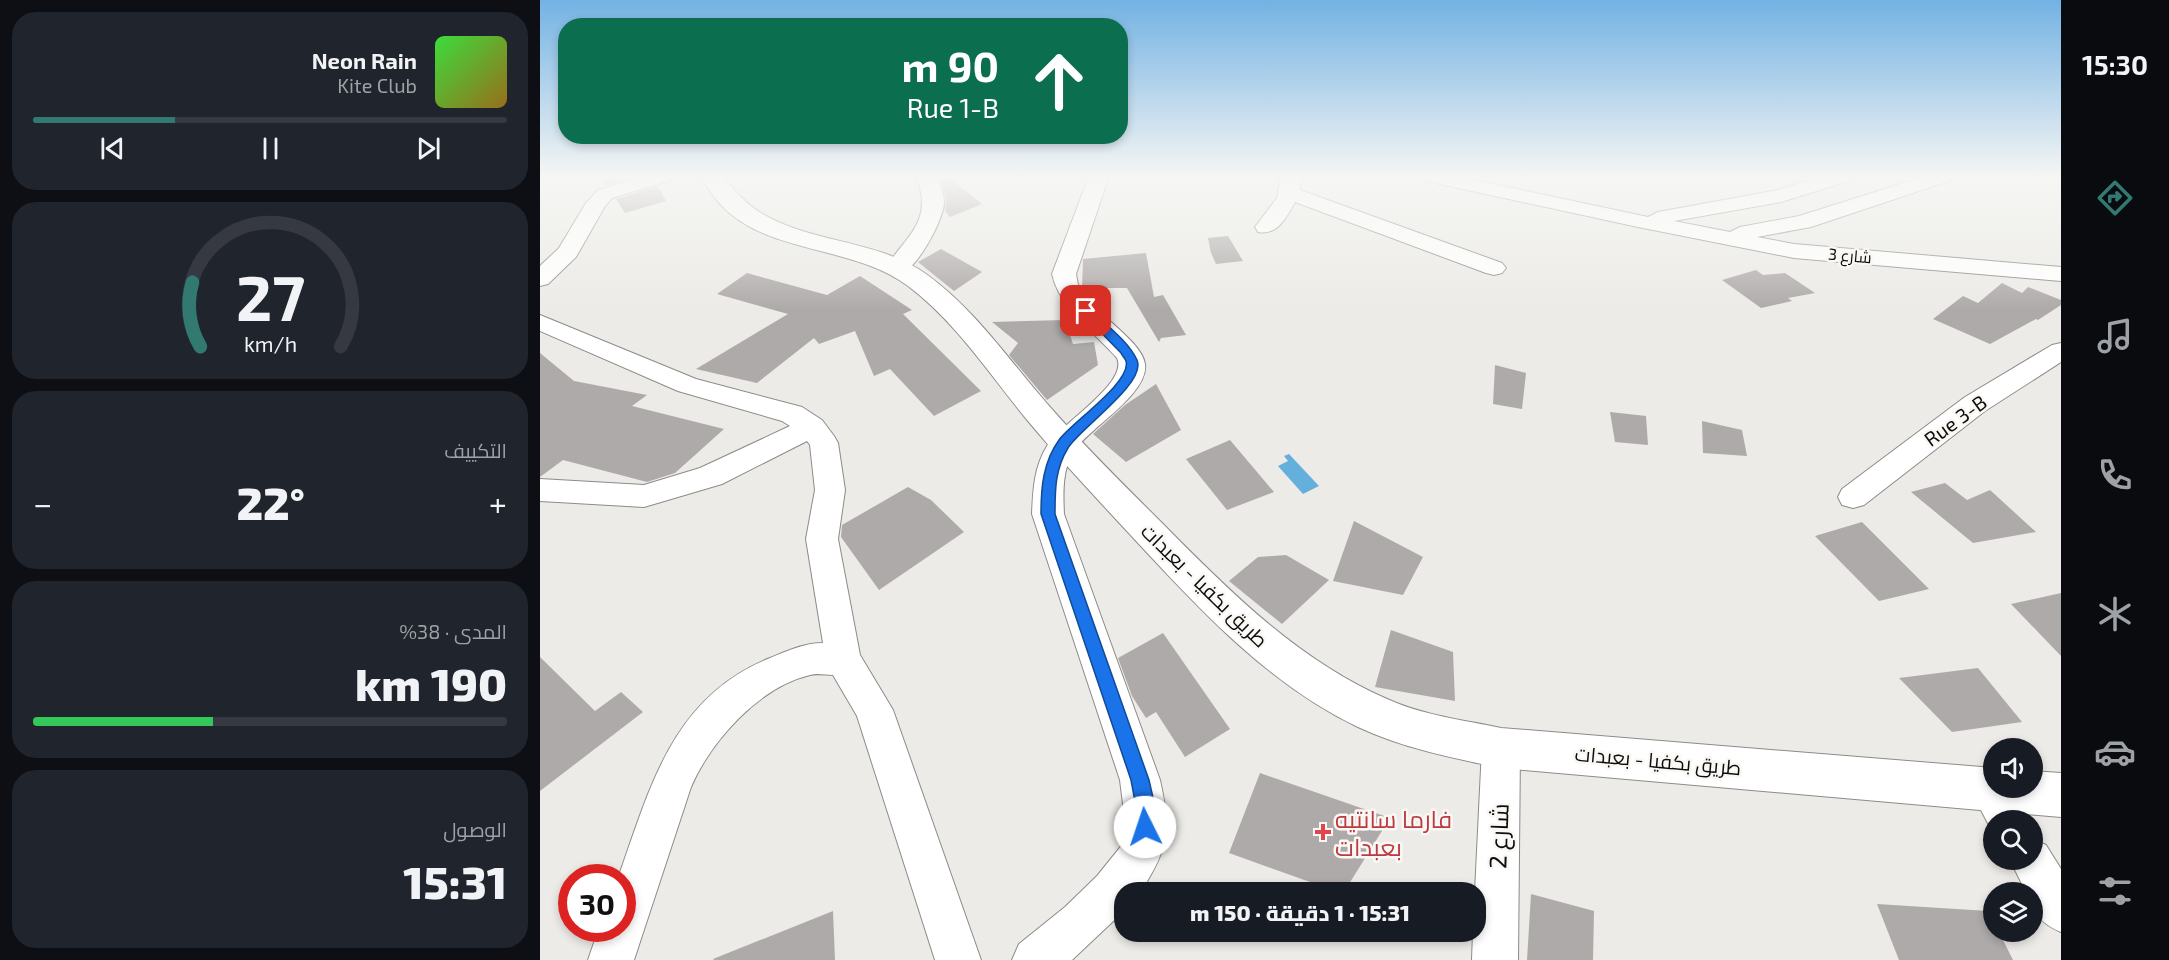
<!DOCTYPE html>
<html lang="ar">
<meta charset="utf-8">
<style>
body{margin:0;font-family:"Exo 2",Cairo,sans-serif;background:#20242c;color:#f1f3f6;direction:rtl;height:100vh;display:flex;flex-direction:column;font-size:22px;white-space:nowrap}
*{box-sizing:border-box;margin:0}
p{font-size:20px;color:#9ea1a6}
.icon{flex:none;width:33px;height:33px;fill:none;stroke:currentColor;stroke-width:2;stroke-linecap:round;stroke-linejoin:round}
.map{position:relative;flex:1;overflow:hidden;direction:ltr}
.panel{display:flex;flex-direction:column;gap:12px;padding:12px;background:#0d0f14;width:540px}
.panel>*{flex:none}
.guide{position:absolute;left:18px;top:18px;width:570px;height:126px;border-radius:24px;box-shadow:0 3px 9px #0003;direction:rtl;background:#0b6e4f;color:#fff;overflow:hidden}
.controls{position:absolute;left:1443px;top:738px;display:grid;gap:12px}
.controls a{display:grid;place-items:center;width:60px;height:60px;border-radius:50%;background:#171b24;box-shadow:0 3px 9px #0003;font-size:30px}
.speed{position:absolute;left:18px;top:864px;display:flex;gap:12px;font-size:30px;font-weight:700;text-align:center}
.speed>*{display:grid;place-content:center;width:78px;height:78px;border-radius:50%;background:#171b24;box-shadow:0 3px 9px #0003;line-height:1}
.speed .limit{border:9px solid #d22;background:#fff;color:#111}
.pin{position:absolute;display:grid;place-items:center;width:51px;height:51px;color:#fff;margin:-26px;border-radius:12px;box-shadow:0 3px 9px #0006}
.me{position:absolute;width:66px;margin:-33px;rotate:356deg;stroke-linejoin:round;filter:drop-shadow(0 0 4px #0008)}
.turn{display:flex;align-items:center;gap:21px;height:126px;padding:0 30px;font-size:27px}
.turn .icon{width:78px;height:78px;stroke-width:2.5}
.turn b{display:block;font-size:42px;line-height:51px}
.big{font-size:45px;font-weight:800;line-height:1.1}
.panel .card{flex:1;display:flex;flex-direction:column;justify-content:center;gap:9px;min-width:0;padding:0 21px;border-radius:24px;background:#20242c}
.panel .dial{align-items:center;gap:0}
.dial svg{height:156px;overflow:visible;fill:none;stroke:#363941;stroke-width:7;stroke-linecap:round;text-anchor:middle}
.dial text{fill:#f1f3f6;stroke:none}
.song{display:flex;align-items:center;gap:18px}
.cover{width:72px;height:72px;border-radius:9px;background:linear-gradient(135deg,hsl(120 70% 55%),hsl(40 70% 35%))}
.played{height:6px;border-radius:3px;background:linear-gradient(90deg,#327972 30%,#363941 30%)}
.keys{display:flex;justify-content:space-around;direction:ltr}
.heat{display:flex;justify-content:space-between;align-items:center;font-size:33px;direction:ltr}
.charge{height:9px;border-radius:4px;background:linear-gradient(90deg,#34c759 38%,#363941 0)}
.trip{position:absolute;left:574px;top:882px;width:372px;height:60px;border-radius:24px;background:#171b24;box-shadow:0 3px 9px #0003;font-weight:800;line-height:60px;text-align:center;direction:rtl}
main{display:flex;flex:1;min-height:0}
.tabs{display:flex;flex-direction:column;width:108px;justify-content:space-around;align-items:center;background:#090b0e;color:#9ea1a6}
.tabs .icon{width:42px;height:42px}
.tabs .selected{color:#327972}
.tabs b{font-size:27px;color:#f1f3f6}
.map>svg:first-child{display:block}
.water{fill:#64afdb}
.building{fill:#aeaaa9}
.lines{fill:none;stroke-linecap:round;stroke-linejoin:round}
.street-casing{stroke:#8d8b88;stroke-width:2}
.secondary-casing{stroke:#8d8b88;stroke-width:2}
.street{fill:#fff;fill-rule:evenodd}
.secondary{fill:#fff;fill-rule:evenodd}
.route{fill:#1a73e8;stroke:#114b97;stroke-width:1.5}
.health-dot{fill:#e0444e;stroke:#faf8f4;stroke-width:2}
.labels{text-anchor:middle;dominant-baseline:central;stroke-width:5;stroke-linejoin:round;paint-order:stroke}
.far-street-label{font-size:16px;fill:#0d0d0c;stroke:#faf8f4}
.street-label{font-size:20px;fill:#0d0d0c;stroke:#faf8f4}
.near-health-label{font-size:24px;fill:#be3a42;stroke:#faf8f4;text-anchor:start}
.near-street-label{font-size:24px;fill:#0d0d0c;stroke:#faf8f4}
</style>
<main>
<nav class="tabs">
<b>15:30</b>
<svg class="icon selected" aria-label="directions" viewBox="0 0 24 24"><path d="M12 3l9 9-9 9-9-9zM9 14v-3h6M13 9l2 2-2 2"/></svg>
<svg class="icon" aria-label="music" viewBox="0 0 24 24"><path d="M9 18V5l10-2v13"/><circle cx="6" cy="18" r="3"/><circle cx="16" cy="16" r="3"/></svg>
<svg class="icon" aria-label="phone" viewBox="0 0 24 24"><path d="M5 4h4l2 5-3 2q2 4 5 5l2-3 5 2v4C11 20 4 13 5 4z"/></svg>
<svg class="icon" aria-label="climate" viewBox="0 0 24 24"><path d="M12 3v18M4 7l16 10M4 17L20 7"/></svg>
<svg class="icon" aria-label="car" viewBox="0 0 24 24"><path d="M5 17H2v-5l4-1 3-4h7l3 4 3 1v5h-3M9 17h6M6 11h13"/><circle cx="7" cy="17" r="2"/><circle cx="17" cy="17" r="2"/></svg>
<svg class="icon" aria-label="filters" viewBox="0 0 24 24"><path d="M4 7h16M4 17h16"/><circle cx="9" cy="7" r="2"/><circle cx="15" cy="17" r="2"/></svg>
</nav>
<div class="map">
<svg width="1521" height="960" viewBox="0 0 1521 960">
<rect width="100%" height="100%" fill="#ecebe7"/>
<path class="water" d="M749 454 779 486 763 494 738 466 748 461 744 456Z"/>
<path class="building" d="M61 176H97L67 185Z
M403 176H407L442 204 410 217 405 211 406 199 402 184Z
M118 186 126 201 85 213 76 199Z
M688 236 703 261 676 264 671 253 668 238Z
M401 249 442 272 414 291 378 262Z
M606 253 614 297 623 295 646 335 621 338 619 342 587 288H542L543 259Z
M1216 270 1223 275 1245 273 1275 293 1248 298 1252 301 1221 308 1182 280Z
M207 273 287 295 320 276 372 310 363 314 441 391 394 416 350 369 334 376 315 331 279 344 274 338 217 383 156 369 248 314 177 294Z
M1462 283 1482 293 1488 287 1521 300V305L1498 320 1496 319 1450 344 1393 319 1423 296 1438 303Z
M525 320 533 344 554 342 558 365 507 400 469 355 478 343 452 322Z
M0 353 34 381 107 395 92 406 184 429 135 473 107 482 23 460 0 477Z
M955 365 986 373 982 409 953 404Z
M616 384 641 430 586 462 553 434 585 405Z
M1070 412 1106 416 1108 445 1075 442Z
M1162 421 1202 430 1207 456 1163 453Z
M690 440 734 492 687 510 646 459Z
M1405 483 1427 500 1450 490 1496 532 1433 543 1371 492Z
M368 487 391 500 424 532 339 590 301 537 302 525Z
M814 521 883 557 863 595 793 581Z
M1322 522 1389 589 1339 601 1275 536Z
M746 555 789 580 742 624 689 581 718 557Z
M1521 593V656L1471 604Z
M851 630 913 652 915 701 835 687Z
M623 633 690 729 645 757 616 712 606 718 592 696 578 658Z
M0 657 55 711 81 692 103 712 0 791Z
M1438 668 1482 722 1412 732 1359 678Z
M720 773 850 818 804 892H798L689 853Z
M991 894 1054 911 1053 960H987Z
M1337 904 1448 911 1454 921V932H1459L1473 960H1359Z
M293 911 295 960H174L173 959Z"/>
<g class="lines">
<g class="street-casing">
<path id="street" d="M104 176H134L131 180 72 198 65 206 36 257 8 284 0 286V266L19 248 46 203 58 190Z
M376 176H396C400 184 404 193 404 202 404 219 378 267 362 273 358 274 354 273 349 272L346 267C368 234 394 220 376 176Z
M549 176H569L536 274C537 278 537 283 539 287 549 310 602 340 605 364 609 394 549 428 534 451 522 469 523 494 524 514L620 780C631 829 629 848 601 891L585 892V910L532 960H472L479 944 525 907 557 876 582 845 586 828 580 780 492 514C493 490 494 467 507 446 520 424 589 383 577 358 554 332 520 309 512 274Z
M741 176H761L760 190 962 263 966 268 962 273 954 275 946 273 755 202C747 217 737 236 718 232L715 227 737 198Z
M880 176H916L1108 217 1118 212 1238 190 1285 176H1315L1312 180 1241 202 1134 221 1190 232 1200 227 1259 216 1386 176H1415L1412 180 1271 227 1217 237 1254 244 1521 267V281L1254 258 1098 227 890 182 883 180Z
M0 315 156 379 262 407 282 420 294 436 298 443 305 490 298 539 320 655 353 710 441 960H395L317 716 293 675C286 675 277 673 270 675 219 687 171 741 151 787L94 960H48L59 928H82V878H78C110 788 132 697 230 658 247 651 264 643 283 643L266 539 275 490 270 445 267 441 182 484 104 507 0 501V479L104 485 160 468 250 426 242 421 138 391 0 331Z
M1521 343V362L1445 411 1324 505 1313 508 1302 505 1298 497 1302 489 1425 397 1512 345Z
M961 730 975 735 980 748 978 960H932L933 932H936L935 892 942 748 947 735Z
M1450 769 1454 771V788H1472L1489 820H1454V835L1430 789 1436 775Z
M1492 839 1506 845 1521 869V932C1502 924 1492 914 1492 892H1486L1470 860H1492Z"/>
</g>
<g class="secondary-casing">
<path id="secondary" d="M160 176H182C194 190 205 203 221 213 272 244 336 239 386 274 435 309 471 363 510 407 546 448 585 486 623 524 689 591 759 661 847 699 882 715 923 720 961 728L1454 768V788H1492V771L1521 773V817L961 768C912 758 863 748 818 727 731 686 662 612 598 543 561 503 523 463 488 421 450 375 416 322 368 286 314 245 228 255 181 205 173 197 167 186 160 176Z"/>
</g>
<use href="#street" class="street"/>
<use href="#secondary" class="secondary"/>
</g>
<linearGradient id="sky" x2="0" y2="1"><stop stop-color="#73b2e3"/><stop offset="0.57" stop-color="#f6f6f4"/><stop offset="1" stop-color="#f6f6f4" stop-opacity="0"/></linearGradient>
<rect width="1521" height="310" fill="url(#sky)"/>
<path class="route" d="M546 308 550 309C564 324 588 340 597 360 607 383 539 429 528 448 515 469 515 490 515 514L609 780C613 798 619 816 612 833L605 836 599 833 596 827 597 812 591 780 501 514C501 488 503 462 519 440 531 423 592 382 586 361 585 358 582 356 581 353L540 311Z"/>
<path class="health-dot" d="M780 823h6v6h6v6h-6v6h-6v-6h-6v-6h6z"/>
<g class="labels">
<g class="far-street-label">
<text transform="translate(1310 255) rotate(5)">شارع 3</text>
</g>
<g class="street-label">
<text transform="translate(1415 420) rotate(-36)">Rue 3-B</text>
<text transform="translate(665 585) rotate(44)">طريق بكفيا - بعبدات</text>
<text transform="translate(1118 760) rotate(5)">طريق بكفيا - بعبدات</text>
</g>
<g class="near-health-label">
<text x="795" y="818">فارما سانتيه<tspan x="795" dy="28">بعبدات</tspan></text>
</g>
<g class="near-street-label">
<text transform="translate(958 836) rotate(-88)">شارع 2</text>
</g>
</g>
</svg>
<div class="controls">
<a><svg class="icon" aria-label="sound" viewBox="0 0 24 24"><path d="M4 9h4l5-4v14l-5-4H4zM17 9q2 3 0 6"/></svg></a>
<a><svg class="icon" aria-label="search" viewBox="0 0 24 24"><circle cx="10" cy="10" r="6"/><path d="M15 15l6 6"/></svg></a>
<a><svg class="icon" aria-label="layers" viewBox="0 0 24 24"><path d="M12 4l9 5-9 5-9-5zM3 14l9 5 9-5"/></svg></a>
</div>
<div class="speed"><div class="limit">30</div></div>
<div class="pin" style="left:546px;top:311px;background:#d93025"><svg class="icon" aria-label="arrive" viewBox="0 0 24 24"><path d="M6 21V4h12l-3 4 3 4H6"/></svg></div>
<svg class="me" style="left:605px;top:827px" viewBox="-20 -20 40 40"><circle r="19" fill="#fff"/><path d="M0-13L10 11 0 6-10 11z" fill="#1a73e8"/></svg>
<div class="trip">15:31 · 1 دقيقة · 150 m</div>
<div class="guide">
<div class="turn"><svg class="icon" aria-label="ahead" viewBox="0 0 24 24"><path d="M12 20V5M6 11l6-6 6 6"/></svg><div><b>90 m</b>Rue 1-B</div></div>
</div>
</div>
<section class="panel">
<div class="card">
<div class="song"><i class="cover"></i><div><b>Neon Rain</b><p>Kite Club</p></div></div>
<div class="played"></div>
<div class="keys"><svg class="icon" aria-label="previous" viewBox="0 0 24 24"><path d="M18 5L8 12l10 7zM5 5v14"/></svg><svg class="icon" aria-label="pause" viewBox="0 0 24 24"><path d="M8 5v14M16 5v14"/></svg><svg class="icon" aria-label="next" viewBox="0 0 24 24"><path d="M6 5l10 7-10 7zM19 5v14"/></svg></div>
</div>
<div class="card dial"><svg viewBox="0 0 100 80">
<path d="M14 69A42 42 0 1 1 86 69"/>
<path d="M14 69A42 42 0 0 1 10 36" stroke="#327972"/>
<text x="50" y="56" font-size="32" font-weight="700">27</text>
<text x="50" y="72" font-size="11">km/h</text>
</svg></div>
<div class="card"><p>التكييف</p>
<div class="heat"><a>−</a><b class="big">22°</b><a>+</a></div>
</div>
<div class="card"><p>المدى · 38%</p><b class="big">190 km</b><div class="charge"></div></div>
<div class="card"><p>الوصول</p><b class="big">15:31</b></div>
</section>
</main>
